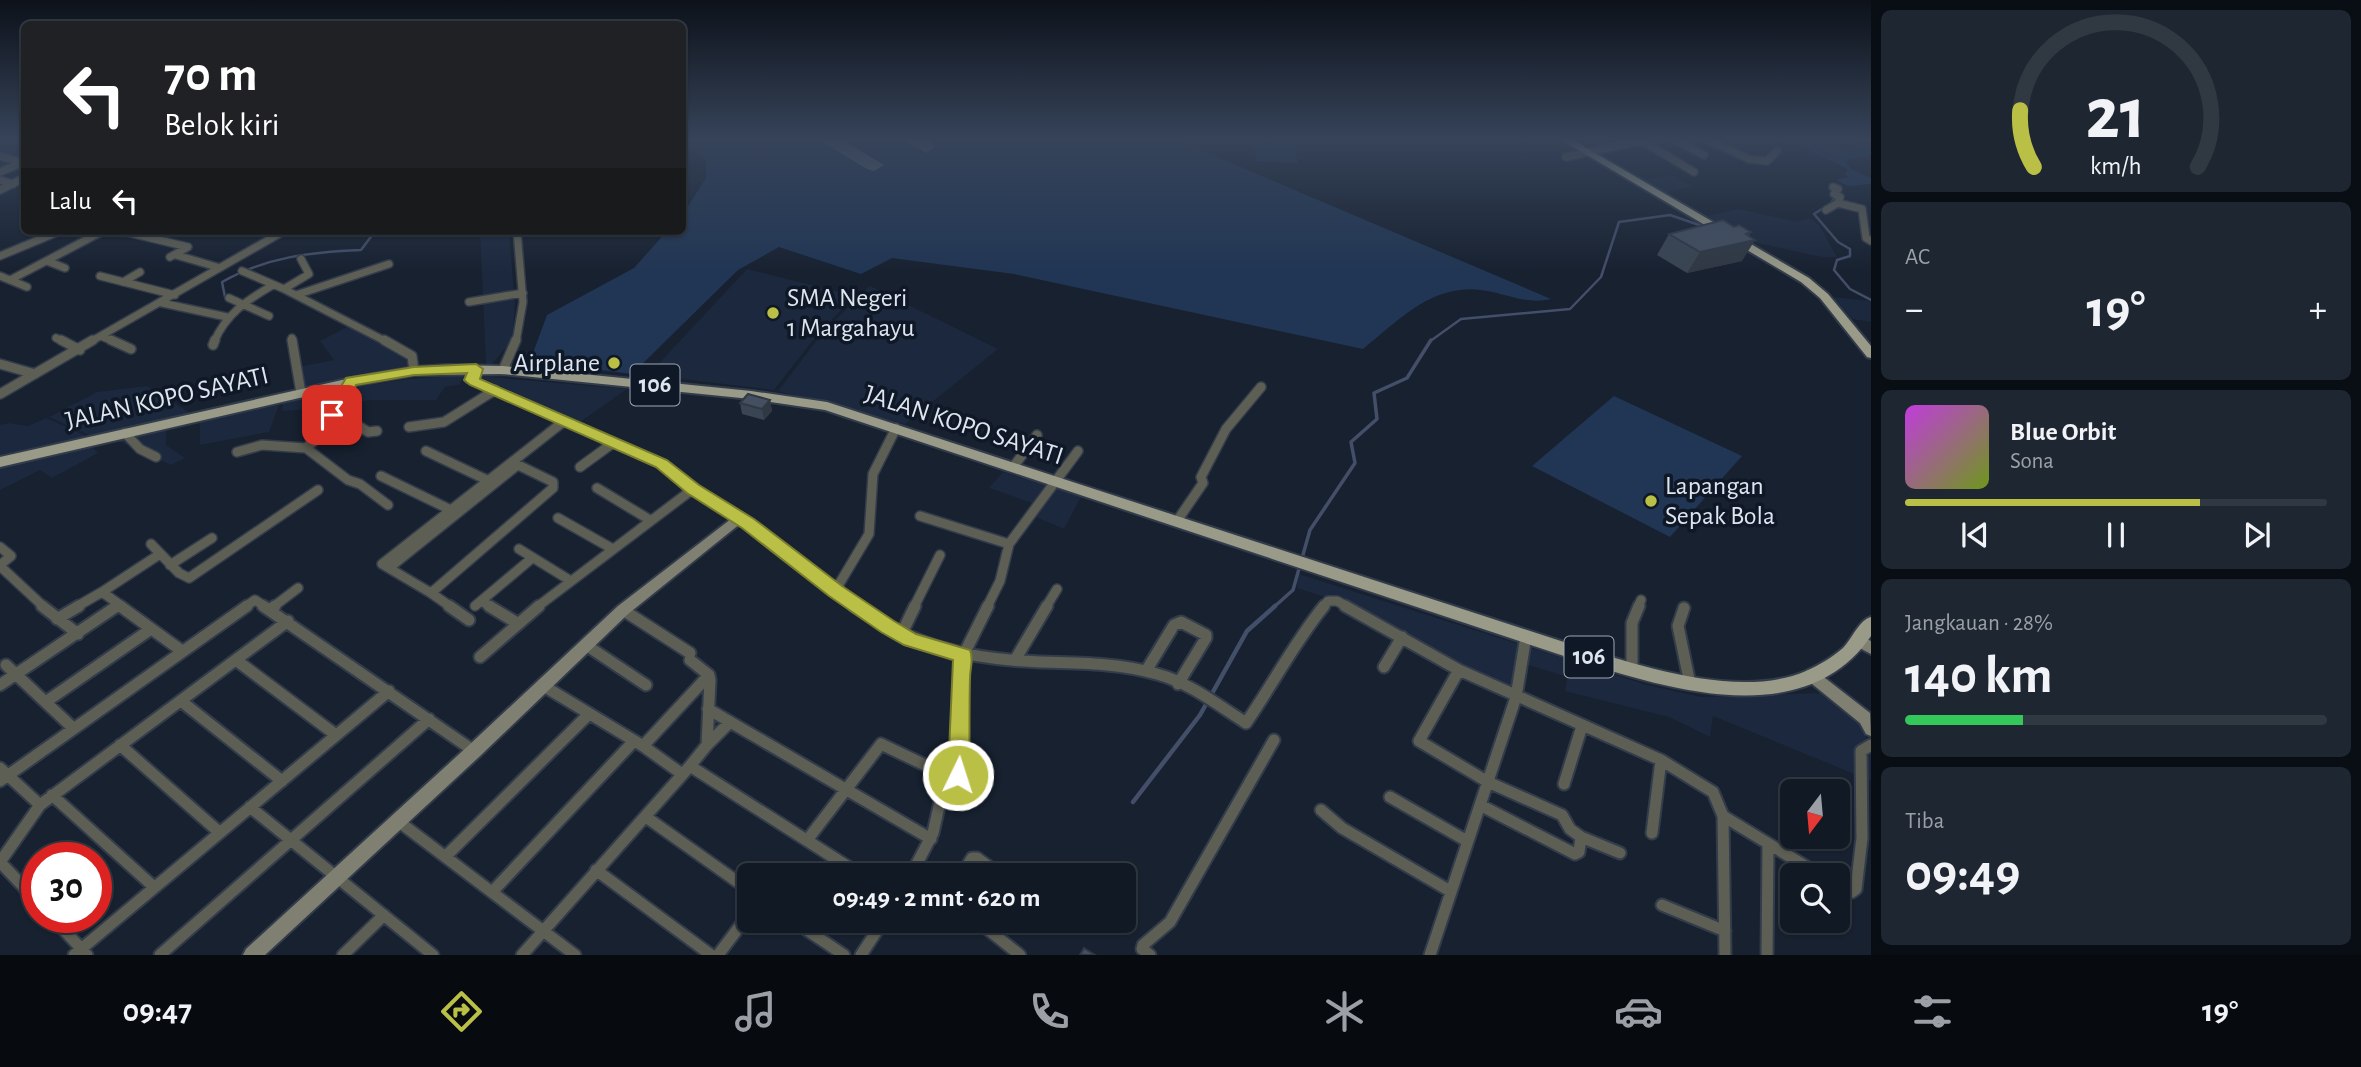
<!DOCTYPE html>
<html lang="id">
<meta charset="utf-8">
<style>
body{margin:0;font-family:"Alegreya Sans",sans-serif;background:#1e2631;color:#f1f3f6;height:100vh;display:flex;flex-direction:column;font-size:26px;white-space:nowrap}
*{box-sizing:border-box;margin:0}
p{font-size:23px;color:#9ca0a6}
.icon{flex:none;width:38px;height:38px;fill:none;stroke:currentColor;stroke-width:2;stroke-linecap:round;stroke-linejoin:round}
.map{position:relative;flex:1;overflow:hidden}
.sheet{display:flex;flex-direction:column;gap:10px;padding:10px;background:#090e14;width:490px}
.sheet>*{flex:none}
.banner{position:absolute;left:21px;top:21px;width:665px;height:214px;border-radius:10px;box-shadow:0 2px 5px #0004,0 0 0 2px #303841;background:#202124;color:#fff;overflow:hidden}
.needle{width:46px;rotate:196deg}
.tools{position:absolute;left:1780px;top:779px;display:grid;gap:14px}
.tools a{display:grid;place-items:center;width:70px;height:70px;border-radius:10px;background:#111924;box-shadow:0 2px 5px #0004,0 0 0 2px #303841;font-size:35px}
.speed{position:absolute;left:21px;top:842px;display:flex;gap:14px;font-size:35px;font-weight:700;text-align:center}
.speed>*{display:grid;place-content:center;width:91px;height:91px;border-radius:50%;background:#111924;box-shadow:0 2px 5px #0004,0 0 0 2px #303841;line-height:1}
.speed .limit{border:10px solid #d22;background:#fff;color:#111}
.pin{position:absolute;display:grid;place-items:center;width:60px;height:60px;color:#fff;margin:-30px;border-radius:14px;box-shadow:0 4px 10px #0006}
.me{position:absolute;width:77px;margin:-38px;rotate:4deg;stroke-linejoin:round;filter:drop-shadow(0 0 5px #0008)}
.turn{display:flex;align-items:center;gap:24px;height:147px;padding:0 28px;font-size:32px}
.turn .icon{width:91px;height:91px;stroke-width:2.5}
.turn b{display:block;font-size:49px;line-height:60px}
.then{display:flex;align-items:center;height:66px;padding:0 28px;background:#0003;gap:14px;font-size:26px}
.big{font-size:52px;font-weight:700;line-height:1.1}
.sheet .widget{flex:1;display:flex;flex-direction:column;justify-content:center;gap:10px;min-width:0;padding:0 24px;border-radius:10px;background:#1e2631}
.sheet .dial{align-items:center;gap:0}
.dial svg{height:182px;overflow:visible;fill:none;stroke:#303841;stroke-width:7;stroke-linecap:round;text-anchor:middle}
.dial text{fill:#f1f3f6;stroke:none}
.song{display:flex;align-items:center;gap:21px}
.cover{width:84px;height:84px;border-radius:10px;background:linear-gradient(135deg,hsl(290 70% 55%),hsl(80 70% 35%))}
.played{height:7px;border-radius:4px;background:linear-gradient(90deg,#bac045 70%,#303841 70%)}
.keys{display:flex;justify-content:space-around;direction:ltr}
.heat{display:flex;justify-content:space-between;align-items:center;font-size:38px;direction:ltr}
.charge{height:10px;border-radius:5px;background:linear-gradient(90deg,#34c759 28%,#303841 0)}
.trip{position:absolute;left:737px;top:863px;width:399px;height:70px;border-radius:10px;background:#111924;box-shadow:0 2px 5px #0004,0 0 0 2px #303841;font-weight:700;line-height:70px;text-align:center}
.menu{display:flex;height:112px;justify-content:space-around;align-items:center;background:#070a0e;color:#9ca0a6}
.menu .icon{width:49px;height:49px}
.menu .active{color:#bac045}
.menu b{font-size:32px;color:#f1f3f6}
main{display:flex;flex:1;min-height:0}
.map>svg:first-child{display:block}
.built{fill:#1b283d}
.green{fill:#213654}
.lines{fill:none;stroke-linecap:round;stroke-linejoin:round}
.stream-far2{stroke:#434e69;stroke-width:2.5}
.stream-far1{stroke:#434e69;stroke-width:3.5}
.stream{stroke:#434e69;stroke-width:4.5}
.taxiway{fill:#5b6471;fill-rule:evenodd}
.street-far2-casing{stroke:#333c4b;stroke-width:10}
.street-far1-casing{stroke:#333c4b;stroke-width:12}
.street-casing{stroke:#333c4b;stroke-width:15}
.secondary-casing{stroke:#333c4b;stroke-width:4}
.primary-casing{stroke:#333c4b;stroke-width:4}
.street-far2{stroke:#5d5e54;stroke-width:7}
.street-far1{stroke:#5d5e54;stroke-width:9}
.street{stroke:#5d5e54;stroke-width:11}
.secondary{fill:#7f8071;fill-rule:evenodd}
.primary{fill:#999b88;fill-rule:evenodd}
.wall{fill:#3a4553}
.shaded-wall{fill:#303844}
.building{fill:#445061;stroke:#303844;stroke-width:2}
.route{fill:#bac045;stroke:#797d2d;stroke-width:2}
.poi-dot{fill:#bac045;stroke:#0e1826;stroke-width:2.5}
.labels{text-anchor:middle;dominant-baseline:central;stroke-width:7;stroke-linejoin:round;paint-order:stroke}
.shield{fill:#0e1826;stroke:#a0a8b3;stroke-width:2}
.shield-label{font-size:24px;font-weight:bold;fill:#dee5ef}
.poi-label{font-size:26px;fill:#dee5ef;stroke:#0e1826;text-anchor:start}
.street-label{font-size:26px;fill:#dee5ef;stroke:#0e1826}
</style>
<main>
<div class="map">
<svg width="1871" height="955" viewBox="0 0 1871 955">
<rect width="100%" height="100%" fill="#172130"/>
<path class="built" d="M1671 175 1692 186 1664 193 1642 180Z
M1738 209 1797 222 1809 218 1819 225 1837 257H1821L1753 242 1708 216Z
M480 231H509L515 305 512 340 492 364H486Z
M747 269 856 296 821 330 774 390 648 375Z
M870 286 998 349 905 424 778 391 823 332Z
M1833 297 1871 301V322L1852 319Z
M351 325 412 360 414 368 344 380 343 377V381L303 390 298 367 334 360 320 341Z
M465 375 459 385 445 387 436 400H372L335 405 331 412 308 414V409L282 411 283 402 343 389 409 379Z
M477 376 627 389 580 422Z
M147 386 190 413 91 436 49 417 97 392Z
M279 405 269 432 200 445V422Z
M46 418 89 437 0 458V425L9 423 28 426Z
M166 428V445L185 458 171 465 116 440Z
M90 445 98 453 52 478 40 470 0 490V466Z
M1003 472 1081 497 1064 529 1031 515 1035 504 989 488Z
M1299 574 1647 685 1701 697 1822 693 1861 725 1871 751V781L1713 716 1710 737 1669 717 1565 691 1567 677 1522 663 1511 694 1352 606 1297 588Z"/>
<path class="green" d="M683 139H1175L1551 299C1525 305 1506 293 1481 290 1432 284 1399 320 1363 349L1014 274 892 258 861 274 779 247 738 270 632 374 530 361 547 315 634 268 667 231H682L683 214 706 178V161Z
M1852 139H1871V154L1868 157 1848 159 1845 162 1851 169 1871 178V184L1848 186 1836 180 1849 177 1844 174 1848 171 1846 168 1811 151 1800 142 1852 151 1860 146Z
M1254 142 1294 145 1298 163 1257 161Z
M1614 396 1742 456 1670 537 1532 466Z"/>
<g class="lines">
<path class="stream-far2" d="M1836 196 1831 203 1814 214 1838 242 1850 249V256L1837 260 1834 270 1850 289 1871 300
M225 297 222 282C266 257 311 252 361 250L373 234 393 231
M1429 342 1461 319 1570 309 1601 277 1619 222 1670 215 1705 227"/>
<path class="stream-far1" d="M1274 607 1293 590 1310 530 1355 463 1351 442 1377 419 1374 393 1407 378 1431 340"/>
<path class="stream" d="M1133 802 1200 715 1247 631 1275 606"/>
<path class="taxiway" d="M817 139H841L884 165 874 171 867 169Z
M902 139H926L935 147 926 153Z"/>
<g class="street-far2-casing">
<path id="street-far2" d="M1673 139 1704 155
M1706 139 1749 159 1767 161 1777 151
M1641 140 1694 172
M0 156 23 163
M1566 157 1650 139
M0 172 24 162
M0 180 13 184
M0 190 24 178
M1838 203 1862 209 1866 238 1871 241
M1826 210 1838 203 1840 197 1834 194 1838 189 1833 187
M122 231 188 247 170 257
M176 255 217 267
M0 256 60 231
M47 261 65 268
M242 271 284 289 309 274 301 259
M0 276 27 287
M100 276 175 295
M10 280 103 231
M123 282 140 272
M284 289 387 342
M296 295 389 264
M229 298 269 316
M469 302 523 293
M162 303 227 317
M103 337 115 342
M56 338 64 342
M292 338 293 342
M90 342 284 231
M214 342C226 314 247 300 273 285
M516 342 523 302 517 231"/>
</g>
<g class="street-far1-casing">
<path id="street-far1" d="M61 340 80 350
M111 340 131 349
M292 340 301 393
M384 340 412 356 414 371
M213 345 215 340
M0 364 35 374
M503 370 516 340
M0 394 93 340
M330 419 354 423 368 432 377 431
M409 427 444 422 495 390
M125 433 140 449 156 457
M306 448 322 434 351 382
M426 451 487 480
M237 452 262 445 306 448 348 480 360 484 388 505
M512 462 553 482V488L431 593 382 564Z
M512 462 563 422
M1014 466 1037 435
M580 467 613 443
M381 476 455 512
M597 488 650 520
M920 516 1009 544
M558 518 611 548
M740 519 856 607
M1177 521 1203 483 1201 477 1226 429 1261 387
M151 544 179 573 189 578 318 490
M0 547 11 556 0 565
M519 549 571 581
M170 565 212 538
M0 566 44 607
M389 568 515 467
M835 591 869 534 873 474 896 428
M431 593 451 607
M481 601 531 559
M475 606 481 601 491 607
M76 607 102 592
M115 607 118 605
M123 607 102 592 160 554
M245 607 255 600 266 607
M273 607 298 588
M537 607 693 489
M914 607 940 555
M987 607 1000 581 1009 544 1078 451
M1046 607 1057 589
M1323 607 1328 601H1337L1348 607
M1638 607 1641 600"/>
</g>
<g class="street-casing">
<path id="street" d="M42 606 78 634
M120 606 182 651
M263 606 474 751
M449 606 469 620
M489 606 517 623
M854 606C915 647 968 659 1040 662 1079 663 1120 663 1157 674 1190 683 1218 705 1246 723 1273 684 1294 643 1324 606
M1345 606 1459 670 1661 760 1713 792 1723 816 1820 875
M1684 608 1678 626 1690 684
M271 609 275 606
M623 610 690 653
M57 619 79 606
M901 635 915 606
M586 645 646 685
M480 657 539 606
M236 660 336 735
M690 660 709 675 710 680 707 745 690 766
M1015 660 1047 606
M6 665 73 728
M1384 667 1402 637
M1459 670 1419 741 1488 782 1562 815 1570 829 1581 837 1620 853
M1632 670V623L1639 606
M1146 671 1174 625 1181 622 1206 635V638L1178 684
M0 685 117 606
M542 685 643 746 682 774
M47 701 151 629
M181 701 282 781
M708 709 931 839
M120 745 219 832
M707 745 730 722
M643 746 709 675
M0 768 40 805
M0 781 247 606
M1564 784 1582 726
M52 795 154 887
M1390 797 1467 841
M1482 806 1575 854 1579 852 1581 837
M250 807 433 955
M1321 810 1342 828 1450 891
M1723 816 1725 955
M646 817 749 890
M398 821 575 955
M1652 833 1661 760
M808 839 881 744 946 775 957 777 961 728 960 674 963 656 988 606
M446 856 589 714
M0 862 40 805 288 621
M0 862 37 901
M596 870 711 955
M911 875 933 833 946 775
M962 875 972 858H977L1000 875
M1017 875 1023 870 1033 875
M1838 885 1852 892 1856 889 1862 838 1861 751 1871 745
M493 891 634 741
M1662 905 1725 931
M52 917 87 955
M792 920 844 955
M976 920 1020 955
M74 955 389 691
M160 955 429 719
M343 955 384 915
M522 955 690 766 861 875
M718 955 749 914
M861 955 884 920
M1150 955 1142 949 1143 945 1170 922 1274 740
M1430 955 1516 697 1526 636
M1767 955 1768 846"/>
</g>
<g class="secondary-casing">
<path id="secondary" d="M476 365 481 368 477 379 666 461 697 486 745 516 746 519 628 614 480 756 265 955H243L246 949 468 746 618 606 731 519 689 492 658 467 467 382 465 380 472 366Z
M1859 635 1871 641V654L1854 645 1852 641 1854 637Z
M1811 669 1816 671 1870 713 1871 736 1866 734 1860 723 1806 679 1804 675 1806 671Z"/>
</g>
<g class="primary-casing">
<path id="primary" d="M1560 139H1571L1809 278 1828 294 1871 346V358L1867 357 1820 298 1801 282Z
M447 365 503 366 751 391 827 402 1570 644C1637 665 1739 700 1806 671 1819 665 1833 657 1843 648 1852 639 1859 620 1871 617V636C1803 735 1662 687 1570 658L825 410 751 399 503 374 414 375 351 386 0 467V457L351 378 414 367Z"/>
</g>
<use href="#street-far2" class="street-far2"/>
<use href="#street-far1" class="street-far1"/>
<use href="#street" class="street"/>
<use href="#secondary" class="secondary"/>
<use href="#primary" class="primary"/>
</g>
<path class="wall" d="M1734 227 1751 232 1749 236 1742 261 1687 273 1657 255 1669 234Z
M770 400 772 411 764 420 742 414 740 403Z"/>
<path class="shaded-wall" d="M1751 232 1744 243 1755 240 1742 261 1687 273 1700 252Z
M770 400 772 411 764 420 762 409Z"/>
<path class="building" d="M1723 220 1734 227 1739 225 1751 232 1746 234 1755 240 1700 252 1669 234Z
M748 394 770 400 762 409 740 403Z
M1084 948 1095 955H1080Z"/>
<linearGradient id="sky" x2="0" y2="1"><stop stop-color="#0d121a"/><stop offset="0.51" stop-color="#364359"/><stop offset="1" stop-color="#364359" stop-opacity="0"/></linearGradient>
<rect width="1871" height="273" fill="url(#sky)"/>
<path class="route" d="M476 364 483 369 480 379 667 460 699 485 754 519 842 586 894 621 916 634 970 650C974 659 970 668 970 678 969 710 970 742 969 775L966 782 958 784 951 782 948 775 953 660 904 645 881 632 829 596 742 528 687 493 656 467 470 385 464 380 467 373 414 375 356 385 337 419 332 420 324 415 346 378 414 367Z"/>
<g class="poi-dot">
<circle cx="773" cy="313" r="7"/>
<circle cx="614" cy="363" r="7"/>
<circle cx="1651" cy="501" r="7"/>
</g>
<g class="labels">
<g class="shield">
<rect x="630.5" y="364.5" width="49" height="41" rx="5"/>
<rect x="1564.5" y="636.5" width="49" height="41" rx="5"/>
</g>
<g class="shield-label">
<text x="655" y="385">106</text>
<text x="1589" y="657">106</text>
</g>
<g class="poi-label">
<text x="787" y="298">SMA Negeri<tspan x="787" dy="30">1 Margahayu</tspan></text>
<text x="600" y="363" text-anchor="end">Airplane</text>
<text x="1665" y="486">Lapangan<tspan x="1665" dy="30">Sepak Bola</tspan></text>
</g>
<g class="street-label">
<text transform="translate(167 398) rotate(-13)">JALAN KOPO SAYATI</text>
<text transform="translate(964 425) rotate(18)">JALAN KOPO SAYATI</text>
</g>
</g>
</svg>
<div class="tools">
<a><svg class="needle" viewBox="-14 -14 28 28"><path d="M0-13l5 13h-10z" fill="#e53935"/><path d="M0 13l5-13h-10z" fill="#9ca0a6"/></svg></a>
<a><svg class="icon" aria-label="search" viewBox="0 0 24 24"><circle cx="10" cy="10" r="6"/><path d="M15 15l6 6"/></svg></a>
</div>
<div class="speed"><div class="limit">30</div></div>
<div class="pin" style="left:332px;top:415px;background:#d93025"><svg class="icon" aria-label="arrive" viewBox="0 0 24 24"><path d="M6 21V4h12l-3 4 3 4H6"/></svg></div>
<svg class="me" style="left:958px;top:775px" viewBox="-20 -20 40 40"><circle r="17" fill="#bac045" stroke="#fff" stroke-width="3"/><path d="M0-11L8 9 0 5-8 9z" fill="#fff"/></svg>
<div class="trip">09:49 · 2 mnt · 620 m</div>
<div class="banner">
<div class="turn"><svg class="icon" aria-label="left" viewBox="0 0 24 24"><path d="M17 20v-9H6M10 6l-5 5 5 5"/></svg><div><b>70 m</b>Belok kiri</div></div>
<div class="then">Lalu<svg class="icon" aria-label="left" viewBox="0 0 24 24"><path d="M17 20v-9H6M10 6l-5 5 5 5"/></svg></div>
</div>
</div>
<section class="sheet">
<div class="widget dial"><svg viewBox="0 0 100 80">
<path d="M14 69A42 42 0 1 1 86 69"/>
<path d="M14 69A42 42 0 0 1 8 44" stroke="#bac045"/>
<text x="50" y="56" font-size="32" font-weight="700">21</text>
<text x="50" y="72" font-size="11">km/h</text>
</svg></div>
<div class="widget"><p>AC</p>
<div class="heat"><a>−</a><b class="big">19°</b><a>+</a></div>
</div>
<div class="widget">
<div class="song"><i class="cover"></i><div><b>Blue Orbit</b><p>Sona</p></div></div>
<div class="played"></div>
<div class="keys"><svg class="icon" aria-label="previous" viewBox="0 0 24 24"><path d="M18 5L8 12l10 7zM5 5v14"/></svg><svg class="icon" aria-label="pause" viewBox="0 0 24 24"><path d="M8 5v14M16 5v14"/></svg><svg class="icon" aria-label="next" viewBox="0 0 24 24"><path d="M6 5l10 7-10 7zM19 5v14"/></svg></div>
</div>
<div class="widget"><p>Jangkauan · 28%</p><b class="big">140 km</b><div class="charge"></div></div>
<div class="widget"><p>Tiba</p><b class="big">09:49</b></div>
</section>
</main>
<nav class="menu">
<b>09:47</b>
<svg class="icon active" aria-label="directions" viewBox="0 0 24 24"><path d="M12 3l9 9-9 9-9-9zM9 14v-3h6M13 9l2 2-2 2"/></svg>
<svg class="icon" aria-label="music" viewBox="0 0 24 24"><path d="M9 18V5l10-2v13"/><circle cx="6" cy="18" r="3"/><circle cx="16" cy="16" r="3"/></svg>
<svg class="icon" aria-label="phone" viewBox="0 0 24 24"><path d="M5 4h4l2 5-3 2q2 4 5 5l2-3 5 2v4C11 20 4 13 5 4z"/></svg>
<svg class="icon" aria-label="climate" viewBox="0 0 24 24"><path d="M12 3v18M4 7l16 10M4 17L20 7"/></svg>
<svg class="icon" aria-label="car" viewBox="0 0 24 24"><path d="M5 17H2v-5l4-1 3-4h7l3 4 3 1v5h-3M9 17h6M6 11h13"/><circle cx="7" cy="17" r="2"/><circle cx="17" cy="17" r="2"/></svg>
<svg class="icon" aria-label="filters" viewBox="0 0 24 24"><path d="M4 7h16M4 17h16"/><circle cx="9" cy="7" r="2"/><circle cx="15" cy="17" r="2"/></svg>
<b>19°</b>
</nav>
